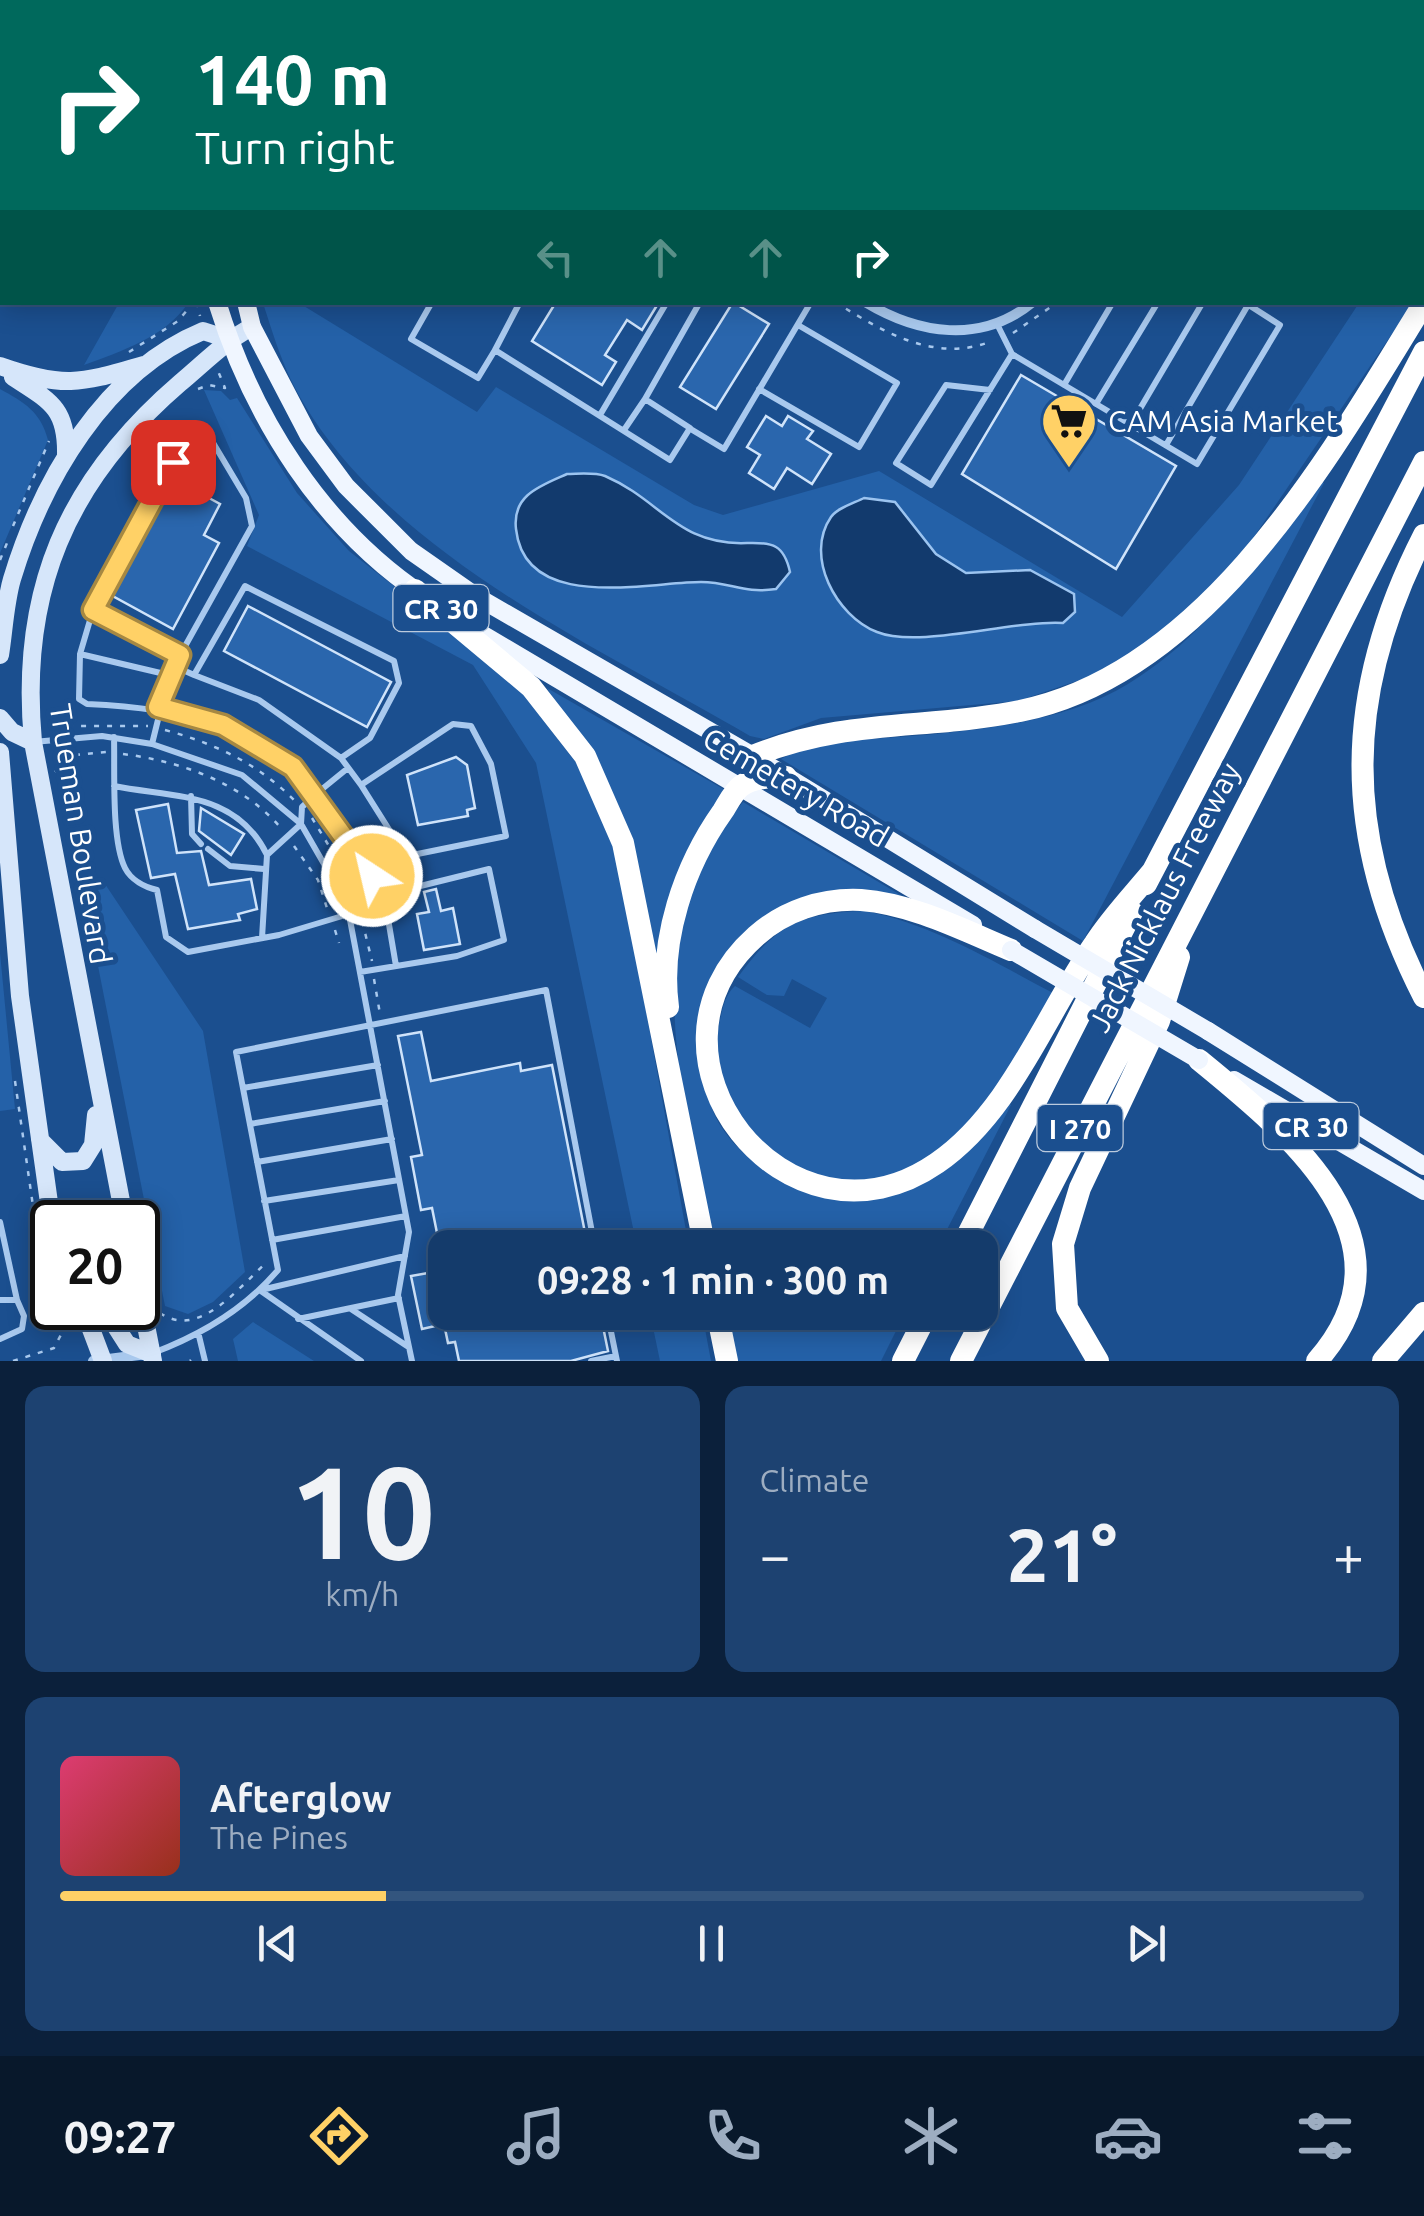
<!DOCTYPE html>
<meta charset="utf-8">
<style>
body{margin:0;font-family:Ubuntu,sans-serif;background:#1d4271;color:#f1f3f6;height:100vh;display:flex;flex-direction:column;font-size:38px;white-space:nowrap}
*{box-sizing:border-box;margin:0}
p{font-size:32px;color:#9dadc1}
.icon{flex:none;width:55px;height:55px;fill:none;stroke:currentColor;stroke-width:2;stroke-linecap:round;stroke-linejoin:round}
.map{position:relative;height:1361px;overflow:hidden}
.drawer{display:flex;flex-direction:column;gap:25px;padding:25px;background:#0b203b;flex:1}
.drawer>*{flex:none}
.banner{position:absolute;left:0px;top:0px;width:1425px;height:305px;box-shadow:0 5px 25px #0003,0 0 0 2px #33557e;background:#00695c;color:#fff;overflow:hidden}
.speed{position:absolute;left:30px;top:1200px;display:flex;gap:20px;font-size:50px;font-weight:700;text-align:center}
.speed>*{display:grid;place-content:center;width:130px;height:130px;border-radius:50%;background:#143b6b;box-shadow:0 5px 25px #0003,0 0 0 2px #33557e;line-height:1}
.speed .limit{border:5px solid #111;border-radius:15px;background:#fff;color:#111}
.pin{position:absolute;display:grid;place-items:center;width:85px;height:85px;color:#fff;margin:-42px;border-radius:20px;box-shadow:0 5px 15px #0006}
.me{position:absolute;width:110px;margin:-55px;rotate:325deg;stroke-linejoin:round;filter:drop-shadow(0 0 8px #0008)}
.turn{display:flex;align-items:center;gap:35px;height:210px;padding:0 30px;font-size:45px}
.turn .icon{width:130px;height:130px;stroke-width:2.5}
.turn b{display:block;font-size:70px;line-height:85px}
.lanes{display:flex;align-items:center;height:95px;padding:0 30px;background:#0003;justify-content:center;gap:50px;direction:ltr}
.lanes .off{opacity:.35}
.big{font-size:75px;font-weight:700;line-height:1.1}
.drawer .widget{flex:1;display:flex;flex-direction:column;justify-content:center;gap:15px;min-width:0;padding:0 35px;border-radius:20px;background:#1d4271}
.drawer .dial{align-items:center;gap:0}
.dial b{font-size:130px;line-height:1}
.song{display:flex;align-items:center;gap:30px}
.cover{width:120px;height:120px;border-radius:15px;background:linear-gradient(135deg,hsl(340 70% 55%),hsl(10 70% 35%))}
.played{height:10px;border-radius:5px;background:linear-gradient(90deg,#ffd166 25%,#33557e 25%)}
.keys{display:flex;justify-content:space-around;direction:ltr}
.heat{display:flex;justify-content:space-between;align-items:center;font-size:55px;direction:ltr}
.drawer .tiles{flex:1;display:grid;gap:25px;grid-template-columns:1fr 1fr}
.widget:last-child{grid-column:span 2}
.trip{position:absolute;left:428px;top:1230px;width:570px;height:100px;border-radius:20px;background:#143b6b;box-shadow:0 5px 25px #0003,0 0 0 2px #33557e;font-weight:700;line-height:100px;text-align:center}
.tabs{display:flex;height:160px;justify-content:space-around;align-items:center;background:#08182b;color:#9dadc1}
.tabs .icon{width:70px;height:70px}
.tabs .on{color:#ffd166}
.tabs b{font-size:45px;color:#f1f3f6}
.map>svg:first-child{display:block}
.green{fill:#2461a8}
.water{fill:#123a6d;stroke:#9cc4f0;stroke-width:2.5}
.building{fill:#2a66ad;stroke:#cfe3fa;stroke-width:2.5}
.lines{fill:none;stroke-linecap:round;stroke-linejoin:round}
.path{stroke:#a9c9ee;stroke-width:2.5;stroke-dasharray:5 8;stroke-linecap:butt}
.service{stroke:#a9c9ee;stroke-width:6}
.minor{stroke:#a9c9ee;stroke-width:10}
.secondary{stroke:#d6e6fa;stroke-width:18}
.primary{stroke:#f0f6ff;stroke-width:18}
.motorway{stroke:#fff;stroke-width:22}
.primary-bridge{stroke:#f0f6ff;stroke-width:18}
.route-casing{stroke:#a68842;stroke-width:25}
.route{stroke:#ffd166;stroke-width:18}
.labels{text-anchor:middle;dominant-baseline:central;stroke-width:10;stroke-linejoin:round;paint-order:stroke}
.shield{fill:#1b4f8f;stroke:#bbcadd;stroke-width:2.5}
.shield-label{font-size:28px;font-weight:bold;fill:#fff}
.poi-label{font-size:30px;fill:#fff;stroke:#1b4f8f;text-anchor:start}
.street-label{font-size:30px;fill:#fff;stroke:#1b4f8f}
</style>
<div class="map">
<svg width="1424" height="1361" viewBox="0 0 1424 1361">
<rect width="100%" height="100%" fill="#1b4f8f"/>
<path class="green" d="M119 303H188C167 336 120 352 84 365Z
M263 303H299L477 412 496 387 694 505 723 515 879 471 1122 617 1239 485 1359 303H1413L1245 550 1201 601 1115 668 1018 701 821 718 764 739 750 736C596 646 382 551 295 388 281 361 272 331 263 303Z
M0 389C24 402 41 412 48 440L0 553Z
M204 390 221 391 230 400 237 398 297 493 349 551 509 676 584 773 608 826 623 884 689 1247H637L536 763 473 665 247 546 259 515Z
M1317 479 1324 483 1083 941 781 759 810 744C908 734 1043 736 1128 684 1209 635 1263 554 1317 479Z
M547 688 725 790C681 850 664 908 658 982L625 835Z
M743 802 904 897 829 895 716 976C714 1007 704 1071 709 1098 721 1156 811 1209 867 1198 884 1194 982 1117 1005 1101L1011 1105 938 1247 712 1248C685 1094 629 933 743 802Z
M103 881 203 1031 245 1272 213 1302 188 1314 165 1306 87 910Z
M866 911C936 926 992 961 1055 994 1022 1044 990 1110 943 1148 873 1205 786 1186 739 1113 722 1087 711 1052 720 1020 723 1007 725 995 735 986L810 1028 827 998 792 979 784 996 767 995 738 977C777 924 800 913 866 911Z
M0 953 15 1109 0 1111Z
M650 1313H702L711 1361H660Z
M724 1313H905L881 1361H732Z
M253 1322 314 1361H238L233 1339Z"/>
<path class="water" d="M567 474C578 474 594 472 605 476 661 500 678 546 747 543 773 542 784 545 790 572L776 589C743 594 731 582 701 582 647 582 525 613 516 529 512 495 540 486 567 474Z
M864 498 895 502 936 554 966 573 1030 570 1074 594 1075 612 1063 623C1012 620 919 649 877 632 836 616 804 556 831 517 837 508 854 503 864 498Z"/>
<path class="building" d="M556 302H650L656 307 642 330 627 320 605 355 616 362 602 385 532 341Z
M733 302 769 324 716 409 680 387Z
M1021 375 1176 466 1116 569 962 474Z
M766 416 782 426 788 416 813 431 807 439 831 454 812 484 787 468 774 489 749 473 760 455 747 447Z
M172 478 220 504 204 535 219 543 173 629 109 594Z
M248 606 391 682 367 727 224 651Z
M456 757 467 765 475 808 467 810 468 816 418 825 407 775Z
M168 804 177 853 201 851 209 885 251 879 257 909 238 914 240 920 188 929 175 874 151 878 136 810Z
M201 808 244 834 231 855 199 831Z
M436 889 441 911 453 908 460 944 424 950 417 914 429 912 424 892Z
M421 1032 431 1081 520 1063 521 1071 552 1065 588 1248H440L432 1208 421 1210 411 1157 422 1155 398 1036Z
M445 1270V1312H600L608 1351 571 1361H459L455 1342 448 1343 444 1324 422 1329 411 1276Z"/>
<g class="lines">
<path class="path" d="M332 0 336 2
M410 0 414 2
M276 2 277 0
M1245 2 1246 0
M197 302 200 316
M835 302C882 331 935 364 992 341
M1013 333 1058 302
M129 352 178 321 194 302
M198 389 209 385 225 388 218 371
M13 526 49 441
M0 560 7 543
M48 711 64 726H148
M165 730C216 744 259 764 296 802
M123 754C180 761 242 783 280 827
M55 772 76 755 106 752
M312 818 349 879
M294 846 318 880 327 908
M356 896 372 961
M335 930 339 943
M374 979 380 1014
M15 1081 33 1206
M140 1227 149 1273
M38 1234 52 1275
M160 1313C199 1340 239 1287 267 1262
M13 1361 54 1348 65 1327 70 1326 64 1308
M190 1361 191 1360"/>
<path class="service" d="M1096 0 1100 2
M1313 0 1317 2
M1402 0 1407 2
M61 2 62 0
M159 2 160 0
M433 2 435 0
M513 2 514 0
M870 2 872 0
M1291 2 1293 0
M1422 11 1424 12
M1422 74 1424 71
M377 302H382
M432 302 411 339 478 378 495 350 670 460 690 428 645 399 700 302
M997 324 1012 354 1197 464 1280 325 1244 302
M495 350 520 302
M1064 385 1113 302
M759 389 859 447 897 383 798 325
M990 390 946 385 896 463 931 485 1012 354
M1096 404 1158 302
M600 415 667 302
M1131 424 1203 302
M689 428 724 449 811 302
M624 430 645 399
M1166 445 1248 305
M93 610 80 654 79 699 87 704C176 708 256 722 316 794L302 807 301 824 267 855C236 791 174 798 114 786
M80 654 169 675
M174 666 194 675 245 586 394 661 399 683 370 738 341 758 361 785 453 724 471 726 491 764 506 836 383 861 372 876 316 794 348 768
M194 675 259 700 341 758
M114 737C115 769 111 840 125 868 131 880 145 887 157 890L166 937 188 952 279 935 349 914
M33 742 102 736 152 744 242 775 301 824 347 904 409 1232 398 1295 412 1361
M152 744 169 675 252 526 246 498 209 436 173 462 93 610 180 655
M361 785 390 831 399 858
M191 796 192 834 201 844
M208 849 230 866 264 869
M342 895 372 876 384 895 489 869 504 940 457 956 360 972
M384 895 396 966
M262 938 267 855
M243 1088 378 1065
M250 1124 385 1101
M257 1162 392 1139
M264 1201 399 1180
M0 1222 17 1300
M272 1240 406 1216
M261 1290 405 1256
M261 1291 361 1361
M0 1300H17L24 1316 22 1329 0 1339
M351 1309 407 1346
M607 1312 617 1361
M298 1319 399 1298
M199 1336 205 1361
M153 1353C201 1335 244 1310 278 1270L236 1052 546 990 595 1248
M591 1361 616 1356"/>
<path class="minor" d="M363 0 367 2
M1225 2 1227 0
M865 302C918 334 981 345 1033 302
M93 1361 147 1354"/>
<path class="secondary" d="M0 366C65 389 81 383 144 365
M13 377C50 401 67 408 66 455
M0 655C4 630 5 603 12 579 42 480 104 372 203 331L228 339
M0 718 12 732 33 742
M0 752 20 996 52 1224
M40 1140 62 1162 83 1161 93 1145 96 1115
M125 1222 33 742C19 592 66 481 180 383 204 363 225 341 252 327
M138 1285 153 1361
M83 1308 103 1361
M104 1308 127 1344 152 1354"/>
<path class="primary" d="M225 2 226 0
M253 2V0
M217 302C253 419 322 528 424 596
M246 302 252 327 309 436 346 486 411 551 474 595 753 756 1035 929
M475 630 973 925
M1208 1031 1424 1166
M1234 1080 1424 1191"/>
<path class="motorway" d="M1424 535C1342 695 1342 837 1424 997
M415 590 531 687 585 756 623 843 705 1248
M753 756C846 718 926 730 1020 711 1208 673 1330 456 1424 303
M1146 884 1424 352
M1011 950C963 930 913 904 861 900 822 898 784 911 756 936 622 1055 788 1266 937 1163 1011 1112 1045 1015 1095 943 1111 918 1133 895 1152 872
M668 1007C659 940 684 866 723 811 728 803 734 791 741 786 754 777 772 777 786 777
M1199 1060C1287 1132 1423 1241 1317 1361
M961 1248 1132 912
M717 1312 727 1361
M903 1361 928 1312
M961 1361 1424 462
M1098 1361 1067 1308 1063 1244 1080 1188 1159 1021 1179 957
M1383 1361 1424 1313"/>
<path class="primary-bridge" d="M1035 929 1208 1031
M1011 950 1199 1060"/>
</g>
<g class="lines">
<g class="route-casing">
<path id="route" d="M173 462 93 610 180 655 158 707 223 725 293 767 372 876"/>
</g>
<use href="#route" class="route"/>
</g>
<defs>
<g id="supermarket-pin" transform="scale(2.875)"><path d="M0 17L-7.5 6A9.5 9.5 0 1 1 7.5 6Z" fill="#ffd166" stroke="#1b4f8f"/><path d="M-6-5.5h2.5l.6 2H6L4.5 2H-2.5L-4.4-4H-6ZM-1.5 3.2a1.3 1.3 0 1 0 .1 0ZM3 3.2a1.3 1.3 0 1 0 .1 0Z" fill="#111"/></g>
</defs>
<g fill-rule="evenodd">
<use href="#supermarket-pin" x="1069" y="421"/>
</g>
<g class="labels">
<g class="shield">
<rect x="393.5" y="585" width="95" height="46" rx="8"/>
<rect x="1263.5" y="1103" width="95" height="46" rx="8"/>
<rect x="1037.5" y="1105" width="85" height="46" rx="8"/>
</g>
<g class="shield-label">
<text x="441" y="608">CR 30</text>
<text x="1311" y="1126">CR 30</text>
<text x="1080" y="1128">I 270</text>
</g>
<g class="poi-label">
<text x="1108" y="421">CAM Asia Market</text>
</g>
<g class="street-label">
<text transform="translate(796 787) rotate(30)">Cemetery Road</text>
<text transform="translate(81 834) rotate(81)">Trueman Boulevard</text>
<text transform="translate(1164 897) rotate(-63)">Jack Nicklaus Freeway</text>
</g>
</g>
</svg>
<div class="speed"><div class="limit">20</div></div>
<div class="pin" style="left:173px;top:462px;background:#d93025"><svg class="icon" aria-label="arrive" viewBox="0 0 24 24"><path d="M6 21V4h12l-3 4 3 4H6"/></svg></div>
<svg class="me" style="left:372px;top:876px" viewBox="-20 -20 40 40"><circle r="17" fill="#ffd166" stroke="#fff" stroke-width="3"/><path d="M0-11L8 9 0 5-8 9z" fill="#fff"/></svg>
<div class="trip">09:28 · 1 min · 300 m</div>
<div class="banner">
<div class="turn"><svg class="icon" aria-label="right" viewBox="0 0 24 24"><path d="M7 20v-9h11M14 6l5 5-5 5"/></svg><div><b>140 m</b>Turn right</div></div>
<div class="lanes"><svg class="icon off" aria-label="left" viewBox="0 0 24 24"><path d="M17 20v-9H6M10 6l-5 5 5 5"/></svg><svg class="icon off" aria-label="ahead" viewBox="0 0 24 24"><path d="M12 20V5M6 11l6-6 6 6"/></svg><svg class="icon off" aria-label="ahead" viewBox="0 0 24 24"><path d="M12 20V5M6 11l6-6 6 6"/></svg><svg class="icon" aria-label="right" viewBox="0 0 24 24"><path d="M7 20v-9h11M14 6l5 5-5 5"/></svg></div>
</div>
</div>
<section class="drawer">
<div class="tiles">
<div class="widget dial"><b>10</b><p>km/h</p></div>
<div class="widget"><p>Climate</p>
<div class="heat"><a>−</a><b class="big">21°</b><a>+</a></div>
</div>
<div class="widget">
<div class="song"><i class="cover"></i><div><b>Afterglow</b><p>The Pines</p></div></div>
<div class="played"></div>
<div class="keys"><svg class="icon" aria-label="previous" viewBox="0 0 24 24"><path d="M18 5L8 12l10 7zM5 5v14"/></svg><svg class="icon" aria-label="pause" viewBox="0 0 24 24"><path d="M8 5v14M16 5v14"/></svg><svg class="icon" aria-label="next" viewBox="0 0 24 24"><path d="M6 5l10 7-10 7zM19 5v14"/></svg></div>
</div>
</div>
</section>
<nav class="tabs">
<b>09:27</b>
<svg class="icon on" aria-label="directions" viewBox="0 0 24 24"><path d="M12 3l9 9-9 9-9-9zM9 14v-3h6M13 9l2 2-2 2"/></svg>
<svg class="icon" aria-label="music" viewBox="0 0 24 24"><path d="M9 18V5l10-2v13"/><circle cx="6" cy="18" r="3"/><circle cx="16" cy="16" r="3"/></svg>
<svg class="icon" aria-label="phone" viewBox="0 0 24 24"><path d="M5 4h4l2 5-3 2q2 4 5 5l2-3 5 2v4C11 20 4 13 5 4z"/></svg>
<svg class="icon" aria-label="climate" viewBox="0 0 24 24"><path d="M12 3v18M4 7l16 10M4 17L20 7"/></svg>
<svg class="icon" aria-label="car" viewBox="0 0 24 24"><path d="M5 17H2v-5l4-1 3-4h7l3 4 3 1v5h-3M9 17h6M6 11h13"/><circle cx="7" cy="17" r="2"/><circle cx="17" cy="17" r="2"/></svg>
<svg class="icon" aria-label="filters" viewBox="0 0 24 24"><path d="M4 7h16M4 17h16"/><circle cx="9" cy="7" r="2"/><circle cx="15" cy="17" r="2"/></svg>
</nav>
